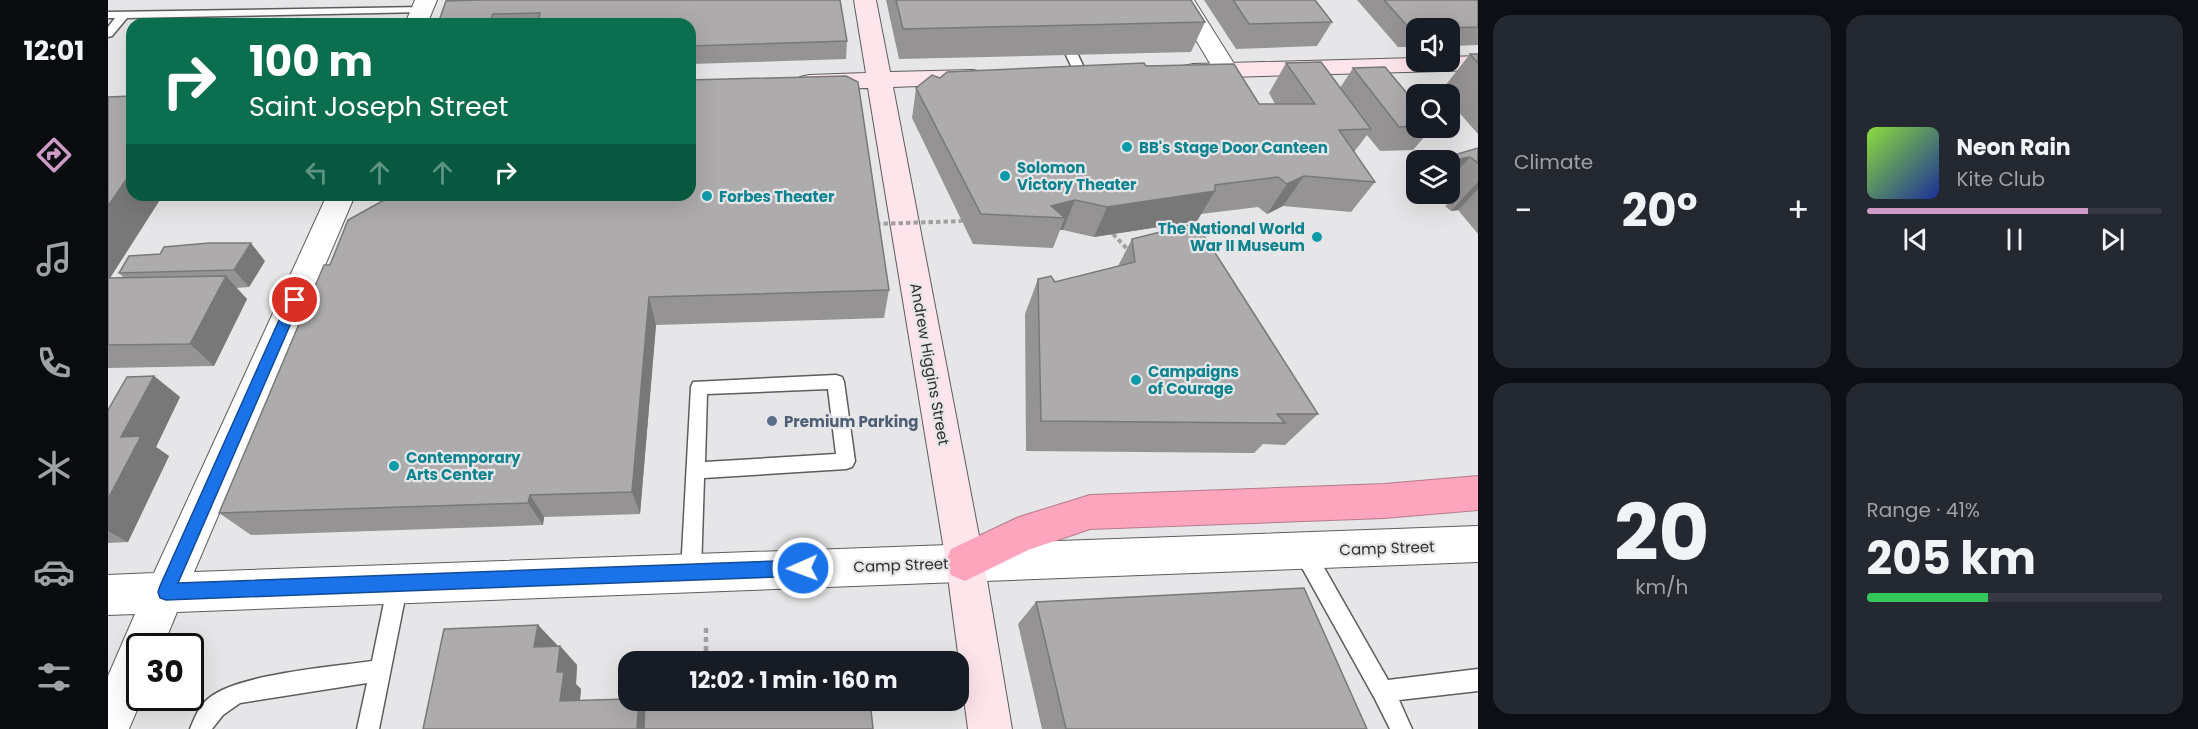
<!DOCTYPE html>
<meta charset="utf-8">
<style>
body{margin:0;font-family:Poppins,sans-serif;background:#242831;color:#f1f3f6;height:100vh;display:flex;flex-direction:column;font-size:22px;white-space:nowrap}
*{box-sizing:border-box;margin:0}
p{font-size:20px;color:#9ea1a6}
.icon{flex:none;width:33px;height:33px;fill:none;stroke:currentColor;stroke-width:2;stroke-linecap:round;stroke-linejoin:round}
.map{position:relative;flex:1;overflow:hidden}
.sheet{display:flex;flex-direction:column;gap:15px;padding:15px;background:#0d0f14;width:720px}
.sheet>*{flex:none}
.guide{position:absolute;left:18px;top:18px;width:570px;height:183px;border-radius:18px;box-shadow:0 6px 24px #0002;background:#0b6e4f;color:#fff;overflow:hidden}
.controls{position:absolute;left:1298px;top:18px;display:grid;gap:12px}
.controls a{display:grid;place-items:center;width:54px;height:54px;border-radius:12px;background:#171b24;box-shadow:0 6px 24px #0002;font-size:30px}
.speed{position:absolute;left:18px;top:633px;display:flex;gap:12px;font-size:30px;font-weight:700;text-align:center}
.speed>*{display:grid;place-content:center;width:78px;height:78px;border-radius:50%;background:#171b24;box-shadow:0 6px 24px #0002;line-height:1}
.speed .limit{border:3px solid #111;border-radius:9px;background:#fff;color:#111}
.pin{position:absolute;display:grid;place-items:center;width:51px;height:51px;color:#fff;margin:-26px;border:3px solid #fff;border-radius:50%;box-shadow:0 2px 6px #0007}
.me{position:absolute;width:66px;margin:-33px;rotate:268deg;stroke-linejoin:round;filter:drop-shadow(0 0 4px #0008)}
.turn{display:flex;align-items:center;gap:21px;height:126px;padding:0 24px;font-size:27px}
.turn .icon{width:78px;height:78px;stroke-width:2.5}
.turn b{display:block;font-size:42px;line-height:51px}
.lanes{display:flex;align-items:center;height:57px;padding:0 24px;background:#0003;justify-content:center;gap:30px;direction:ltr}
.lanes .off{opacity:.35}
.big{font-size:45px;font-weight:700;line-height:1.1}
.sheet .widget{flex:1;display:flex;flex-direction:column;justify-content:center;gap:9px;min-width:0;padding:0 21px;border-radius:18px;background:#242831}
.sheet .dial{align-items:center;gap:0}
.dial b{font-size:78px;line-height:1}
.song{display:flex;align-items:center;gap:18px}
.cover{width:72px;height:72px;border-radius:9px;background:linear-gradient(135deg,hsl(90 70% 55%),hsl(230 70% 35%))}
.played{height:6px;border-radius:3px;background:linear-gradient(90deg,#cd9bc5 75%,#363941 75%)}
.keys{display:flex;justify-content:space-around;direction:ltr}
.heat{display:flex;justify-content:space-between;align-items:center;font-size:33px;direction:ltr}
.charge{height:9px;border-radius:4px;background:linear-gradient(90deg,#34c759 41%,#363941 0)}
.sheet .tiles{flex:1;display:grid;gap:15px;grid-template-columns:repeat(2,1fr)}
.trip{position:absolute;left:510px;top:651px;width:351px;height:60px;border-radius:18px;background:#171b24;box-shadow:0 6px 24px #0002;font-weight:700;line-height:60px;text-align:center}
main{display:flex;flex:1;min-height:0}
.dock{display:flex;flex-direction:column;width:108px;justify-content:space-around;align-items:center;background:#090b0e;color:#9ea1a6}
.dock .icon{width:42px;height:42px}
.dock .current{color:#cd9bc5}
.dock b{font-size:27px;color:#f1f3f6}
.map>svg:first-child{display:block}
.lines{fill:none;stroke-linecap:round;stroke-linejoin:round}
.lane-casing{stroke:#5d5d5f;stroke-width:3}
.street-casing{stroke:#5d5d5f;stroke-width:2}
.secondary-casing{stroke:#5d5d5f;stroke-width:2}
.highway-casing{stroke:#b47c8b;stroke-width:2}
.path-far1{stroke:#a0a0a2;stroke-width:4;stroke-dasharray:4.5 3;stroke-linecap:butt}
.path{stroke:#a0a0a2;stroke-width:4.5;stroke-dasharray:5 4;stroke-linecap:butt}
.lane{fill:#fff;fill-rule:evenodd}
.street{fill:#fff;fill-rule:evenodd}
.secondary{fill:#fee4eb;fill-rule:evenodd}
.highway{fill:#fca5bc;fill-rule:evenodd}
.path-bridge{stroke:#a0a0a2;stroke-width:4;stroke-dasharray:4.5 3;stroke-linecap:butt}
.wall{fill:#959394}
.shaded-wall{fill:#797878}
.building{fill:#adabac;stroke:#797878;stroke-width:1.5}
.route{fill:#1a73e8;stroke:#114b97;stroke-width:1.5}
.culture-dot{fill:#0f9aa8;stroke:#e6e6e8;stroke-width:2}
.service-dot{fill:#5c6f8a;stroke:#e6e6e8;stroke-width:2}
.labels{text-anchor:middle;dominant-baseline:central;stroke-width:4.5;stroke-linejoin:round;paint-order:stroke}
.culture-label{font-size:15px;font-weight:bold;fill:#0d838f;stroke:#e6e6e8;text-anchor:start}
.street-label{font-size:15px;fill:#2f2f30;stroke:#e6e6e8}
.service-label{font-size:15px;font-weight:bold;fill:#4e5e75;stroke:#e6e6e8;text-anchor:start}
</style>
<main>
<nav class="dock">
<b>12:01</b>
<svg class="icon current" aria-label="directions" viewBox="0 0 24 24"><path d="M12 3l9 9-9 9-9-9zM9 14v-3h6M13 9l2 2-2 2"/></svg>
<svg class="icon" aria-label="music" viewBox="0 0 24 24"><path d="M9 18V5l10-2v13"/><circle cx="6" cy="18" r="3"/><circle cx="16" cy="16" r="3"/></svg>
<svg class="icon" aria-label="phone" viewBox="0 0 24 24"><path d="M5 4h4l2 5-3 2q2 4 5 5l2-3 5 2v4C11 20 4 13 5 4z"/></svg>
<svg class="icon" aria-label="climate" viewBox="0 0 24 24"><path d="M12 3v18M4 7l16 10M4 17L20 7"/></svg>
<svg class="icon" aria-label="car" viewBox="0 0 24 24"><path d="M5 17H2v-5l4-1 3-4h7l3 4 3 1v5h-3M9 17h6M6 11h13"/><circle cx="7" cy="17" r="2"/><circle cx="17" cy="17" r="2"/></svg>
<svg class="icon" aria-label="filters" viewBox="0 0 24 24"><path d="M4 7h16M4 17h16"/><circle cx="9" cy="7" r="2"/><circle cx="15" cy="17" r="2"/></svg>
</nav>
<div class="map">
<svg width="1370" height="729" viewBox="0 0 1370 729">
<rect width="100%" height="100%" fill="#e6e6e8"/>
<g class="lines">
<g class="lane-casing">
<path id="lane" d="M314 7 318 8V12L19 18 4 36 0 37V27L7 18H0V12Z
M964 51 970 55 979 74 977 77H969L967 74 958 55Z
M728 375 734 377 736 382 747 461 744 467 738 469 596 478 593 572 590 579 583 582 576 579 573 572 583 387 585 382ZM720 389 728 454 597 462 599 394Z
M1195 541 1202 543 1280 680 1370 669V691L1291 700 1304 729H1282L1267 699 1188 557 1185 550 1188 543Z
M290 573 297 576 300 583 271 729H249L259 683 132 703 115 715 104 729H82C87 717 91 706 101 698 130 674 224 667 264 661L280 583 283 576Z"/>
</g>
<g class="street-casing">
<path id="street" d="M307 0H329L319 24H297Z
M1064 0H1086L1130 70 1127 75 1118 77 1109 75Z
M219 195H247L86 572 1370 526V562L69 612 55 646H32V698H34L21 729H0V676L27 614 0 615V575L46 573Z"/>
</g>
<g class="secondary-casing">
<path id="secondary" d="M746 0H768L782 72 865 70 874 72 877 77 874 82 865 84 785 87 876 562 904 729H860L838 562 760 88 701 89 692 87 689 82 692 77 701 75 758 73Z
M1370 56V70L1085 78 1076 76 1073 71 1076 66 1085 64 1308 58V62H1341V57Z"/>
</g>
<g class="highway-casing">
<path id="highway" d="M1370 476V510L1276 518 982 529 920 550 857 581 843 575 838 562 843 549 911 517 982 495 1276 484Z"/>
</g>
<path class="path-far1" d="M1005 234 1021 251"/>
<path class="path" d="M598 628V662"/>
<use href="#lane" class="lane"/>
<use href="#street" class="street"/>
<use href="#secondary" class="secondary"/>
<use href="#highway" class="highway"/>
<path class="path-bridge" d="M768 224 854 221"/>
</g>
<path class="wall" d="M338 0H732L739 41 738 59 582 64V24H332L331 21Z
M778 0H1083L1097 22 1083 52 791 59Z
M1096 0H1207L1224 22 1209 46 1128 49Z
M1249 0H1370V45L1341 46V28H1308V47H1290Z
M1362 54H1370V134L1341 101V94H1336L1333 91Z
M1178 63 1232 88 1245 68 1308 104V128H1324L1305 150 1272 151 1259 135 1246 152 1267 182 1243 212 1175 206 1159 214 1150 207 1093 214 1089 221 986 237 955 230H952L945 248 865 244 804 118 808 88 832 78 1038 66 1151 104H1167L1161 93Z
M0 97 24 195H55L2 278H16L11 273 157 261 141 287 128 288 139 299 106 366 0 368Z
M1370 148V234L1350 210 1343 211 1337 206 1341 203 1329 194H1341L1340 160 1346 155Z
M412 195H440L439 196 781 290 776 318 548 325 532 514 436 517 435 525 143 535 111 513 222 265 413 196Z
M1024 239 1210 414 1177 445 1155 444 1146 453 918 451 917 314 930 279 947 282 1010 266Z
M46 376 72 397 48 447 61 456 20 542 0 543V410Z
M928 602 1259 729H934L910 624Z
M430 625 449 645 448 646H452L469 665 468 684 473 689 472 701 532 700 537 706 664 705 661 700H772L763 708 315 729Z"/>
<path class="shaded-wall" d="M1362 157 1341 180V171L1351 159Z
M24 171V195H55L0 281V206Z
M1196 176 1175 206 1159 214 1179 184Z
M1370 182V189L1350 210 1343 211Z
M1107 191 1089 221 986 237 999 207Z
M967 200 955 230H952L957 218 943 206Z
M143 243 157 261 141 287 126 270Z
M118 276 139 299 106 366 82 344Z
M541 297 548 325 532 514 524 492Z
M46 376 72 397 48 447 61 456 20 542 0 531V499L13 437Z
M422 495 436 517 435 525 420 503Z
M430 625 449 645 446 666 426 647Z
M452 646 469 665 468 684 473 689 470 717 452 701 449 672Z
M531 700H532L543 714 542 729H529Z
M767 700H772L763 708Z"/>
<path class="building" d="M370 0H732L739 41 582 46V24H429L432 13 385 14 383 19 331 21 338 1Z
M788 0H1083L1097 22 795 29Z
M1125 0H1207L1224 22 1141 24Z
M1276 0H1370V27L1302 29Z
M389 20 388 24H353H360L361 21Z
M1362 54H1370V63Z
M1213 62 1263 129 1231 130 1267 182 1196 176 1179 184 1170 177 1107 185V191L999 207 967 200 943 206 957 218 873 214 808 88 824 75 832 78 839 72 1036 63 1038 66 1126 64 1151 104H1207L1178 63Z
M1277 67 1308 104V126L1291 127 1245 68Z
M738 76 750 82 781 290 541 297 524 492 422 495 420 503 111 513 216 265H222L240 220 276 200 441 195H582V80Z
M24 96V171L0 206V97Z
M1370 148V163L1362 157 1351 159 1346 155Z
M1088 223 1210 414H1169L1177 423 933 421 930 279 943 276 947 282 1027 262 1024 239Z
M101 243H143L126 270 11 273 21 256 52 254 56 247Z
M118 276 82 344 0 345V278Z
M46 376 13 437 33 436 0 499V410L19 377Z
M1196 588 1259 729H958L928 602Z
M430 625 426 647 452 646 449 672H456L452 701 520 699V700H531L529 729H315L336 629Z
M611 652V662H581V653Z
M537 700H626V706L671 705 664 700H762L765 729H536Z"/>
<path class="route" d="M187 295 193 300 70 583 695 560 701 563 703 568 701 574 695 576 58 600 52 598 50 592 52 586 180 300Z"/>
<g class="culture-dot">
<circle cx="1019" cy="147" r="6"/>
<circle cx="897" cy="176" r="6"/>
<circle cx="599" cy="196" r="6"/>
<circle cx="1209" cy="237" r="6"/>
<circle cx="1028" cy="380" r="6"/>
<circle cx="286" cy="466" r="6"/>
</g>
<circle class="service-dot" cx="664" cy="421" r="6"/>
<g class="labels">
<g class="culture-label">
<text x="1031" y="147">BB's Stage Door Canteen</text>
<text x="909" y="167">Solomon<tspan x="909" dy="17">Victory Theater</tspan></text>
<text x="611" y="196">Forbes Theater</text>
<text x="1197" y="228" text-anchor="end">The National World<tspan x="1197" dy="17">War II Museum</tspan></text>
<text x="1040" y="371">Campaigns<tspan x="1040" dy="17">of Courage</tspan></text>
<text x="298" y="457">Contemporary<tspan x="298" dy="17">Arts Center</tspan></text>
</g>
<g class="street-label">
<text transform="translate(822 364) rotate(80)">Andrew Higgins Street</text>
<text transform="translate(1279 548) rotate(-2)">Camp Street</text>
<text transform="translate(793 565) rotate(-2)">Camp Street</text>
</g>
<g class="service-label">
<text x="676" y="421">Premium Parking</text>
</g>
</g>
</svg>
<div class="controls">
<a><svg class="icon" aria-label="sound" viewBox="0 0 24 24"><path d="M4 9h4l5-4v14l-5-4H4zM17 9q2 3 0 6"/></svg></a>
<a><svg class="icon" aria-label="search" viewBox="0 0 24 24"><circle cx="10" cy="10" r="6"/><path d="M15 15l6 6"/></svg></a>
<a><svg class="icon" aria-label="layers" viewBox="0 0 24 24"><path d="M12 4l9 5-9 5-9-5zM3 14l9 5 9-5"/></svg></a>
</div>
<div class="speed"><div class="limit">30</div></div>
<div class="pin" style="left:187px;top:300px;background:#d93025"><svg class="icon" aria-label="arrive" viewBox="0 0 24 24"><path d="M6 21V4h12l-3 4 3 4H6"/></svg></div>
<svg class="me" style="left:695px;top:568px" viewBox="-20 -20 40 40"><circle r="17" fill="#1a73e8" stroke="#fff" stroke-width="3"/><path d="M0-11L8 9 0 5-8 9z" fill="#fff"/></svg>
<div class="trip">12:02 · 1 min · 160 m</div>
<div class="guide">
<div class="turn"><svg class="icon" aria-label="right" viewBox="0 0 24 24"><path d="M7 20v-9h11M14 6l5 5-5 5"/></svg><div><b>100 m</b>Saint Joseph Street</div></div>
<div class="lanes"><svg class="icon off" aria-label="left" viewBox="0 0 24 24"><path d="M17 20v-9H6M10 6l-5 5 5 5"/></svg><svg class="icon off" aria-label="ahead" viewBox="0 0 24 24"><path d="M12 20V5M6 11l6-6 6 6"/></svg><svg class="icon off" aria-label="ahead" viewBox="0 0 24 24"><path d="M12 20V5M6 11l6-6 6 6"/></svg><svg class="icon" aria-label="right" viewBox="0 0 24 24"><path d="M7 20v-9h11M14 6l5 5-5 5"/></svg></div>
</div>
</div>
<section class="sheet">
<div class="tiles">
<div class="widget"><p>Climate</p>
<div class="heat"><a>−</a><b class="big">20°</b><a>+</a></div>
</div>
<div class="widget">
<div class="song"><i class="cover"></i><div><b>Neon Rain</b><p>Kite Club</p></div></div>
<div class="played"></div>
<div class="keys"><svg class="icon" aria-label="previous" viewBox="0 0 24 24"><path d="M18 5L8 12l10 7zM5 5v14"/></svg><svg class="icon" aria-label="pause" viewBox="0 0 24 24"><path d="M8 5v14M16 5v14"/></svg><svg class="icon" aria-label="next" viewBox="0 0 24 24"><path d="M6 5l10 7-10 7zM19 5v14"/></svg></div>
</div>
<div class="widget dial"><b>20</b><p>km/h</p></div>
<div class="widget"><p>Range · 41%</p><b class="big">205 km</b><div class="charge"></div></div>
</div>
</section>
</main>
